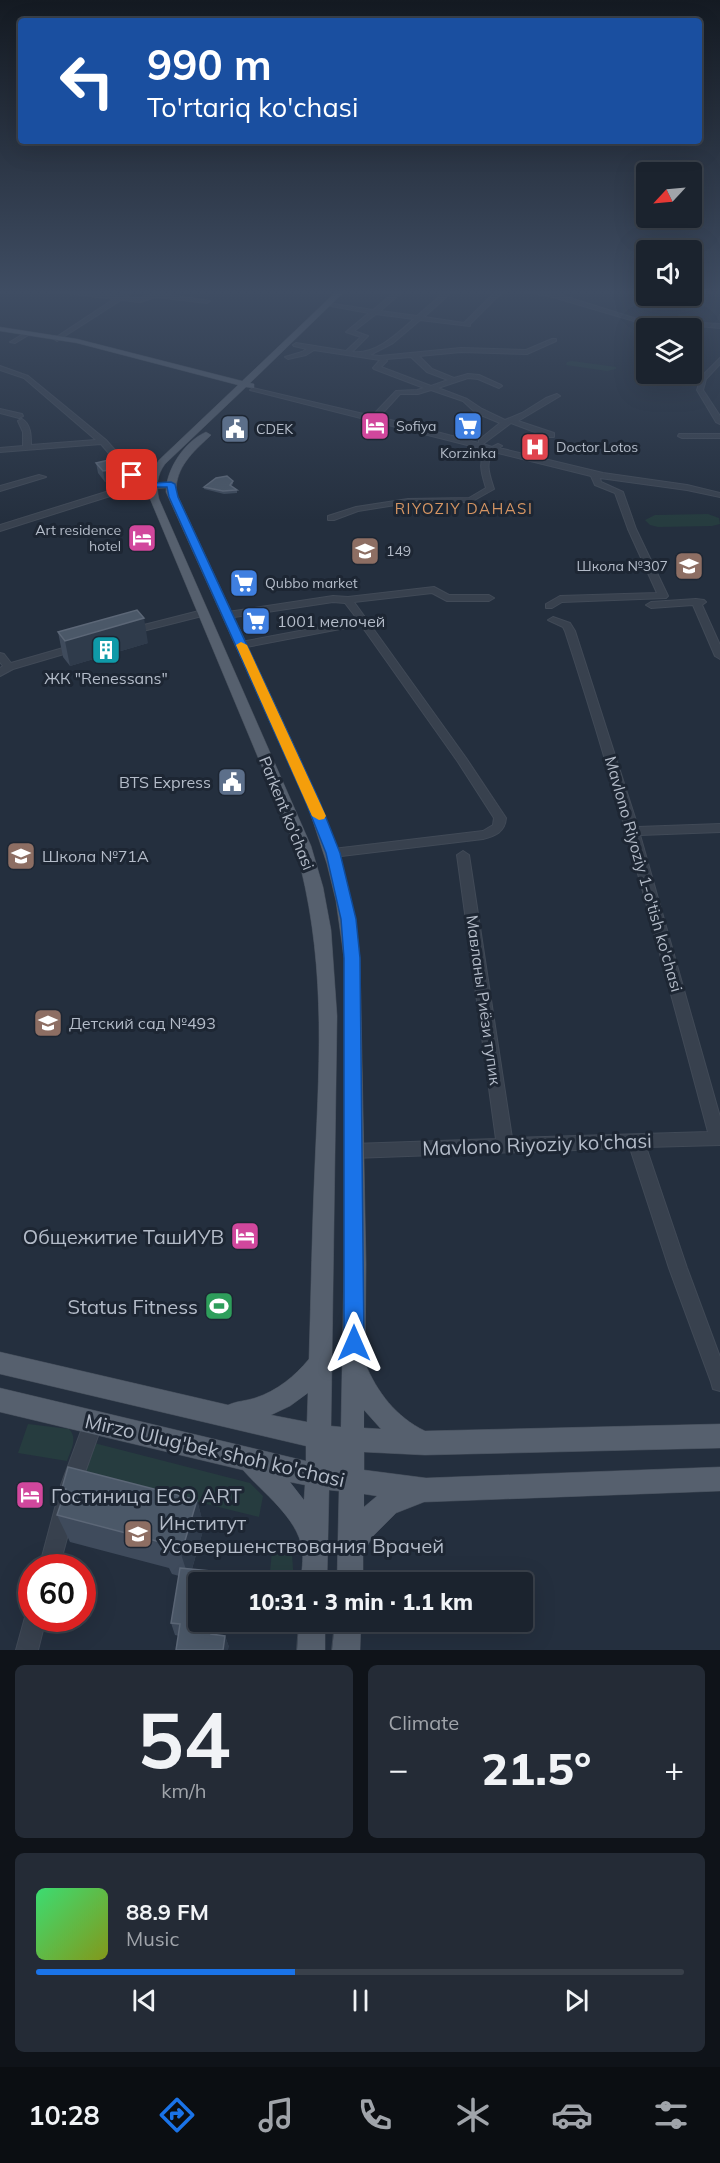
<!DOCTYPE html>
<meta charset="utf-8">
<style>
body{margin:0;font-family:Mulish,sans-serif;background:#242b36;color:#f1f3f6;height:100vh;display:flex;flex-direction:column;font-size:22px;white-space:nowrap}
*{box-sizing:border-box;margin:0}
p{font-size:20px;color:#a0a4aa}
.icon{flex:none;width:33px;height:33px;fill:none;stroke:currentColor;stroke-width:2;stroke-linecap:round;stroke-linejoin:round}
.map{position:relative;height:1650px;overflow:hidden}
.side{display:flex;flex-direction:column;gap:15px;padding:15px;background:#0f1319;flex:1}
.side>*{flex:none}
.top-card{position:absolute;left:18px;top:18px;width:684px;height:126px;border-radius:6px;box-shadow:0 6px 24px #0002,0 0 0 2px #39404a;background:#1a4fa0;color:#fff;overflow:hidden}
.needle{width:39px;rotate:244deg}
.buttons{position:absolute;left:636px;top:162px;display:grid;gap:12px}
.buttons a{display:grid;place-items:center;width:66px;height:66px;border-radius:6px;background:#1b232e;box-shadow:0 6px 24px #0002,0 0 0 2px #39404a;font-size:30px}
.speed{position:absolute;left:18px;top:1554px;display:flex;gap:12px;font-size:30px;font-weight:700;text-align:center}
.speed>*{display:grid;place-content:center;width:78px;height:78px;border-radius:50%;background:#1b232e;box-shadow:0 6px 24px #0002,0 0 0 2px #39404a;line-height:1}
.speed .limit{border:9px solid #d22;background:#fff;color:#111}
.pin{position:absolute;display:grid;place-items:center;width:51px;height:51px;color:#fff;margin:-26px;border-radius:12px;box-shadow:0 3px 9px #0006}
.me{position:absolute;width:66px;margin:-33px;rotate:0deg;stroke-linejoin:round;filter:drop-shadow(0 0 4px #0008)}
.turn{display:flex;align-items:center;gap:21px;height:126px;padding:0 30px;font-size:27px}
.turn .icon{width:78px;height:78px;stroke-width:2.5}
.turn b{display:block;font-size:42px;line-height:51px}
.big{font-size:45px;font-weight:800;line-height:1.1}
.side .widget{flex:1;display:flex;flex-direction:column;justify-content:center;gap:9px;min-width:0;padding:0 21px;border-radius:9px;background:#242b36}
.side .dial{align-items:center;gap:0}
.dial b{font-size:78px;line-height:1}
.song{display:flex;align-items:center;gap:18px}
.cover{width:72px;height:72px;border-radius:9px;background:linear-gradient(135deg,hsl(140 70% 55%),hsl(70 70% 35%))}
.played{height:6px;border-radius:3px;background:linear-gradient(90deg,#1a73e8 40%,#39404a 40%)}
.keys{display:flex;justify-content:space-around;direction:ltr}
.heat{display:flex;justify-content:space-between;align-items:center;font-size:33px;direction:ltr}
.side .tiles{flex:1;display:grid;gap:15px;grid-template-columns:1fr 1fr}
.widget:last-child{grid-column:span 2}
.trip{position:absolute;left:188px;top:1572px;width:345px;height:60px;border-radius:6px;background:#1b232e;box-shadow:0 6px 24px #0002,0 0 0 2px #39404a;font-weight:800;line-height:60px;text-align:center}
.dock{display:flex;height:96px;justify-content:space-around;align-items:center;background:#0b0e12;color:#a0a4aa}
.dock .icon{width:42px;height:42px}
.dock .current{color:#1a73e8}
.dock b{font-size:27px;color:#f1f3f6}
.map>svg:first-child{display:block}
.green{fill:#263c3f}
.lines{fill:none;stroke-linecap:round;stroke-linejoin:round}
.minor-casing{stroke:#414a57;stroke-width:2}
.major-casing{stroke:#414a57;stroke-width:1}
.minor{fill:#38414e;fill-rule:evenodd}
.major{fill:#56606e;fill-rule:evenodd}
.wall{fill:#3f4b5c}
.shaded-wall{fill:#2f3b4b}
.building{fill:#4b5868;stroke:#5c6777;stroke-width:1.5}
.route{fill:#1a73e8;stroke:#114b97;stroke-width:1.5}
.slow{fill:#f59e0b}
.labels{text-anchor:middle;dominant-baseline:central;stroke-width:6;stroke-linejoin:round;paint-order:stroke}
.far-poi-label{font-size:14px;fill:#b4bcc9;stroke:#1d2633;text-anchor:start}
.far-neighbourhood-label{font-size:15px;letter-spacing:1.5px;fill:#d59563;stroke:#1d2633}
.poi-label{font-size:16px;fill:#b4bcc9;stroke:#1d2633;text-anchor:start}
.street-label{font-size:16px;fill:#b4bcc9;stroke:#1d2633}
.near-street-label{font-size:20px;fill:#b4bcc9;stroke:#1d2633}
.near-poi-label{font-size:20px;fill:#b4bcc9;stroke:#1d2633;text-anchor:end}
</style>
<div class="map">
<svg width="720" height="1650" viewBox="0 0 720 1650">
<rect width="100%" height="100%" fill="#242f3e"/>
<path class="green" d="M572 361 616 367V369L607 371 566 365 567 362Z
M708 514 719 518 720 524 712 526 658 527 650 525 645 520 655 515Z
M28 1424 69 1429C78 1438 71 1450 67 1461L18 1453Z
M94 1443 250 1483 263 1496 259 1517 84 1474Z
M272 1551 292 1554 294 1582H269Z"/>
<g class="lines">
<g class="minor-casing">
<path id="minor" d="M44 290H67L119 296 127 290H135L126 297 140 298 156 293 210 301 207 303 156 297 140 302 121 300 57 341 54 339 55 338 114 299Z
M376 290H393L401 293 380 311 417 316 447 290H454L424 317 464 323 497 290H504L470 324V326L420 320 393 343 370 355 380 356 461 348 526 350 552 339H556V341L527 354 461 352 419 356 432 369 454 378 468 374 479 375 501 385 502 386 499 388 478 379 468 378 438 388 467 399 482 409 505 420 522 413 546 398 557 394 560 396 518 421 554 433V437H548L511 423 483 444 492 447 498 444 502 446 499 448 603 473 687 485 720 493V497L687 490 600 478 601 482 623 492 636 529 668 596 666 598 562 602 552 608H546V604L560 596 657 593 628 529 615 493 595 485 591 476 494 452C484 463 490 476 494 489L471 502 408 503 358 511 334 520H328V516L356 507 408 499 469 498 486 488C482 474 477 462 487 450L250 390 253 388 372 416 396 391 417 390 424 388 374 369 373 368 380 360 314 350 306 355 288 359 285 357 302 352 307 349 294 346 293 345 296 343 346 351 361 337 346 332 369 313 331 306 334 304 373 310 393 294ZM376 314 414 319C397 334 376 355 352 352L368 336 354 331ZM411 357 427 372 448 380 431 386 381 367 387 361 386 359ZM431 390 463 401 476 413 500 423 479 440V443L379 417 400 394H418Z
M517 290 554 293 637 319 634 321 553 297Z
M640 290H646V293L641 291Z
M700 323 720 324V328L698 326Z
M25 333 30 334 15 343 10 342Z
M720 358V364L706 379 703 390 720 416V424L716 422 697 390 701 377Z
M0 366 28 376 106 440 135 473 154 484 171 483 175 485 171 487 126 491 0 531V525L122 487 143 485 129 477 101 444 0 452V448L23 446V432L18 421 22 419C31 424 31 436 31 445L96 440 24 378 0 370Z
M0 409 22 414 23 416 19 418 0 413Z
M679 434H720V438H682L678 436Z
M39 475 46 477 0 491V486Z
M434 587 449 595H489L494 598 489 601H447L432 593 354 602 466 758 506 818C505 832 495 836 483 839L333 857 329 856 327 853 329 850 333 849 483 831 493 825 494 818 458 762 361 625 241 648 236 645 241 642 358 620 345 603 333 602 228 618 223 615 228 612 333 596 348 597Z
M696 599 704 600 706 602 702 605 720 645V659L715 656 693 605 651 608 646 605 651 602Z
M203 610 208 613 206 615 131 634 126 631 128 629Z
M553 617 570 623 575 631 638 827 720 824V832L640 835 720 1117V1145L646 1147 687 1268 720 1357V1391L713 1389 711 1382 669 1268 630 1148 353 1158 347 1156 345 1151 347 1146 353 1144 496 1139 457 855 463 851 469 855 512 1138 708 1132C663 964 619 796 565 631L563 627 548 620Z
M77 644 82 647 81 649 13 669 0 676V668L3 666 0 662V653L4 654 11 663Z
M94 1413 101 1415 103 1422 78 1492 71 1495 64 1492 61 1485 87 1415Z
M65 1498 72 1501 75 1508 59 1568H39L55 1508 58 1501Z
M32 1609V1618H46L38 1650H16L27 1610Z"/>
</g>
<g class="major-casing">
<path id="major" d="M338 290H346L250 383 254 384V388L246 387 165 464C157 475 156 486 159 499L311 846 323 887 331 930 337 1016 331 1426 341 1427 344 1264V958L336 901 327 864 309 809 166 492C166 469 185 441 206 432L211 435 209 437C192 453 176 467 176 492 208 561 240 630 273 700 313 787 350 860 360 958L366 1264 365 1363C377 1392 396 1417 425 1431L720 1424V1448L425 1455 364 1452V1470L426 1478 720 1467V1491L424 1502 396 1513 373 1536 363 1553V1582H337L339 1491 329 1490 327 1582H301C301 1572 304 1560 302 1549 298 1518 262 1492 243 1470L0 1412V1388L306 1461V1446L0 1374V1352L228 1405C236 1401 246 1401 255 1398 277 1391 295 1376 309 1359 311 1293 312 1228 315 1163 320 1050 326 956 295 846L148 494 149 475 159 460 238 385 77 343 0 331V327L77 339 242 381ZM308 1393 307 1422 271 1415 290 1406ZM364 1410 381 1429 364 1428ZM290 1482 305 1485 304 1500ZM364 1494 377 1496 364 1507Z
M299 1622H325V1650H297Z
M335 1622H361L360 1650H332Z"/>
</g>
<use href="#minor" class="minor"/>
<use href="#major" class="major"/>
</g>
<path class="wall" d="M96 463 121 471 111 480 105 482 98 473Z
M233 481V484L231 486 237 490V493L224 494 204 489V487Z
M58 632 148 643 70 666 63 657Z
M62 1488 197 1500 204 1527 192 1569 221 1572 224 1582H198V1622H219L217 1635 225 1636 229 1647 175 1635 171 1623 179 1576 172 1574 169 1568 70 1542 57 1515 65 1493Z"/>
<path class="shaded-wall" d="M120 461 121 471 111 480 105 482 103 471Z
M144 618 148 643 70 666 65 641Z
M197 1500 204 1527 189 1579 181 1554Z
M221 1572 224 1582H219Z
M213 1622H219L215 1646 211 1634Z
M225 1636 229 1647 228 1650H223Z"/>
<path class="building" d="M117 458 120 461 110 470 103 471 96 463Z
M227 476 233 481 230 485 237 490 223 491 204 487 216 478Z
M137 610 144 618 65 641 58 632Z
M68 1467 197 1500 181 1554 162 1549 164 1543 57 1515 66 1489 62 1488Z
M180 1568 221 1572 219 1582H198V1622H213L211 1634 225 1636 223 1650H176L180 1624 171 1623Z"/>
<linearGradient id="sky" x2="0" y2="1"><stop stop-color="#141a22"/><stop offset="0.56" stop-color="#3f4d63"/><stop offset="1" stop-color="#3f4d63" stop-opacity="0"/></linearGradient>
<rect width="720" height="521" fill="url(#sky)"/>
<path class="route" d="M132 472 153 483 171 482 175 484 178 497 319 800 340 853 356 919 360 958 364 1343 361 1351 354 1354 347 1351 344 1343V958L341 919 326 853 305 800 169 497 167 487H148L129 477 128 475Z"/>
<path class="slow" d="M241 642 247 645 326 816 324 819 319 820 312 816 236 645Z"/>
<defs>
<g id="hotel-square" transform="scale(1.5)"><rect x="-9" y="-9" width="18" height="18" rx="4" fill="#d1479c" stroke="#1d2633"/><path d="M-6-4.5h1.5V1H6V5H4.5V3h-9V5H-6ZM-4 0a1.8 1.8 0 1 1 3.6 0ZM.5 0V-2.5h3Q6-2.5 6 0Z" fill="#fff"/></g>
<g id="supermarket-square" transform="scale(1.5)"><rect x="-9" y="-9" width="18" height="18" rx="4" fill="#3f7fe0" stroke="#1d2633"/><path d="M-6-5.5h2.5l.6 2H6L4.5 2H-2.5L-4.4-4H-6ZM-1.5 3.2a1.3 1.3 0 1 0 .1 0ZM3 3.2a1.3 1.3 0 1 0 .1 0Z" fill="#fff"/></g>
<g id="civic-square" transform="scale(1.5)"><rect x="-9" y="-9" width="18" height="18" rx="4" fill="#5c6f8a" stroke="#1d2633"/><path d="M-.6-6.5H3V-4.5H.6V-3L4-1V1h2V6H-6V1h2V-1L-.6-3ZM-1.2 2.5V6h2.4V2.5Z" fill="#fff"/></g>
<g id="hospital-square" transform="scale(1.5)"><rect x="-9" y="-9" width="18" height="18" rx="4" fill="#e0444e" stroke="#1d2633"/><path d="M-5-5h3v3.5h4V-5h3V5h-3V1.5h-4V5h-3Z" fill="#fff"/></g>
<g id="school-square" transform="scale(1.5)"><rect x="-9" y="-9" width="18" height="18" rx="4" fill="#8d6e63" stroke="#1d2633"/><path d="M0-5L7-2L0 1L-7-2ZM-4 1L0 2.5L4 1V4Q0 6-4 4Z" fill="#fff"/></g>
<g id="building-square" transform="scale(1.5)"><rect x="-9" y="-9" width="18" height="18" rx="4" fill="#0f9aa8" stroke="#1d2633"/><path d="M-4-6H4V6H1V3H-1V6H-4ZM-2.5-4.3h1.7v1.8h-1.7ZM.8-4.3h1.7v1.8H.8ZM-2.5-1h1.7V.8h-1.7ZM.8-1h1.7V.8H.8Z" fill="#fff"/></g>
<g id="stadium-square" transform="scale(1.5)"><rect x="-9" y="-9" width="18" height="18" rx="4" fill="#2e9e5b" stroke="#1d2633"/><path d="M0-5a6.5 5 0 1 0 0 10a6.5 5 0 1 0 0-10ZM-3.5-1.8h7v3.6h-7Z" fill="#fff"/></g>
<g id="university-square" transform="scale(1.5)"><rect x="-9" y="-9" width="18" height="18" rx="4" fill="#8d6e63" stroke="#1d2633"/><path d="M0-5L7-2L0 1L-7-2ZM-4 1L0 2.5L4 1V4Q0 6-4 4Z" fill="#fff"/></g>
</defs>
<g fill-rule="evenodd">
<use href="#hotel-square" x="375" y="426"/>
<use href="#supermarket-square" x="468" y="426"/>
<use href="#civic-square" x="235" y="429"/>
<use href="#hospital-square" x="535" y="447"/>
<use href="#hotel-square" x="142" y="538"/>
<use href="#school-square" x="365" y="551"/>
<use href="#school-square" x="689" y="566"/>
<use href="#supermarket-square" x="244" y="583"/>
<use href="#supermarket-square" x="256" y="621"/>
<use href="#building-square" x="106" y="650"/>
<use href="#civic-square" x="232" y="782"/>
<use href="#school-square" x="21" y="856"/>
<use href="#school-square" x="48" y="1023"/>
<use href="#hotel-square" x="245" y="1236"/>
<use href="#stadium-square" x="219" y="1306"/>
<use href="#hotel-square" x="30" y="1495"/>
<use href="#university-square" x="138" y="1534"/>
</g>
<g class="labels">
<g class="far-poi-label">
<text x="396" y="426">Sofiya</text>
<text x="256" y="429">CDEK</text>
<text x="556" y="447">Doctor Lotos</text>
<text x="468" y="453" text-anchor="middle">Korzinka</text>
<text x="121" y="530" text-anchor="end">Art residence<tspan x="121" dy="16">hotel</tspan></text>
<text x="386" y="551">149</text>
<text x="668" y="566" text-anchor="end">Школа №307</text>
<text x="265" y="583">Qubbo market</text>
</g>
<g class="far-neighbourhood-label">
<text x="464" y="508">RIYOZIY DAHASI</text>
</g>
<g class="poi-label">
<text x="277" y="621">1001 мелочей</text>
<text x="106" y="678" text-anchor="middle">ЖК "Renessans"</text>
<text x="211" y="782" text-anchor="end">BTS Express</text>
<text x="42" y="856">Школа №71А</text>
<text x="69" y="1023">Детский сад №493</text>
</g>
<g class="street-label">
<text transform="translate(287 813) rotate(68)">Parkent ko'chasi</text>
<text transform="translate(644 874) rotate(74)">Mavlono Riyoziy 1-o'tish ko'chasi</text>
<text transform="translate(484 1000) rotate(82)">Мавланы Риёзи тупик</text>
</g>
<g class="near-street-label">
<text transform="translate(537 1144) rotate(-2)">Mavlono Riyoziy ko'chasi</text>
<text transform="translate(215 1450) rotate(13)">Mirzo Ulug'bek shoh ko'chasi</text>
</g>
<g class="near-poi-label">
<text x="224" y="1236">Общежитие ТашИУВ</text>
<text x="198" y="1306">Status Fitness</text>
<text x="51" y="1495" text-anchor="start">Гостиница ECO ART</text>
<text x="159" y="1522" text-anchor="start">Институт<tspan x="159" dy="23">Усовершенствования Врачей</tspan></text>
</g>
</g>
</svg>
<div class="buttons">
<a><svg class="needle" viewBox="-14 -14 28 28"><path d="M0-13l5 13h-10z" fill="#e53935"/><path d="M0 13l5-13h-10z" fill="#a0a4aa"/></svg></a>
<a><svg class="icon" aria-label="sound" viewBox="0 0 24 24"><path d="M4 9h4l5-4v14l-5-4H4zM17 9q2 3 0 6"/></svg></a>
<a><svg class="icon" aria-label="layers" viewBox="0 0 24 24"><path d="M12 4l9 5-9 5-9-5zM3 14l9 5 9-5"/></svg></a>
</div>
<div class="speed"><div class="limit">60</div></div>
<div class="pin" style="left:132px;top:475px;background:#d93025"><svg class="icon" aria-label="arrive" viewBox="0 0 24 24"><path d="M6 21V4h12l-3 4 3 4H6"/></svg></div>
<svg class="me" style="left:354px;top:1343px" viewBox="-20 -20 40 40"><path d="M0-17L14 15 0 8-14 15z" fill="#1a73e8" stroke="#fff" stroke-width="4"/></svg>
<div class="trip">10:31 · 3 min · 1.1 km</div>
<div class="top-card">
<div class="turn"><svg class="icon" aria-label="left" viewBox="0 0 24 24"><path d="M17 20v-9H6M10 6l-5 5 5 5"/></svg><div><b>990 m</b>To'rtariq ko'chasi</div></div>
</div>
</div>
<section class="side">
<div class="tiles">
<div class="widget dial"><b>54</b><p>km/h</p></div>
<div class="widget"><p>Climate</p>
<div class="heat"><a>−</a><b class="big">21.5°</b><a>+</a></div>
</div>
<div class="widget">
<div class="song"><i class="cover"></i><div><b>88.9 FM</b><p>Music</p></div></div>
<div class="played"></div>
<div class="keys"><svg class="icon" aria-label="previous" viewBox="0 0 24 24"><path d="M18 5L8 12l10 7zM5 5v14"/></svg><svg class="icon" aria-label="pause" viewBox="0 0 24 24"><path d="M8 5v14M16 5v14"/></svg><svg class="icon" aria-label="next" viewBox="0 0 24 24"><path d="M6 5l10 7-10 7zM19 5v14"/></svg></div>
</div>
</div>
</section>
<nav class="dock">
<b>10:28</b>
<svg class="icon current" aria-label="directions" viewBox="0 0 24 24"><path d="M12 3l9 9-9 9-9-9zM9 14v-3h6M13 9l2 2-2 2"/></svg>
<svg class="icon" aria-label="music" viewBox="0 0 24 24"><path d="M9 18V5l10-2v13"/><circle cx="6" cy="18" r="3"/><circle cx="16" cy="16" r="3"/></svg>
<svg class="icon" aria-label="phone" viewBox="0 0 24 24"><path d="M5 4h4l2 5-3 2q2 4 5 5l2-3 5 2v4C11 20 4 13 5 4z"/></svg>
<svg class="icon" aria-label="climate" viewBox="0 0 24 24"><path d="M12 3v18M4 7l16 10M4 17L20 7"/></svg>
<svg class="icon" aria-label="car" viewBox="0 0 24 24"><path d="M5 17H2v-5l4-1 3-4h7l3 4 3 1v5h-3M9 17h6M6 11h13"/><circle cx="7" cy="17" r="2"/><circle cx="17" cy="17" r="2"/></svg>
<svg class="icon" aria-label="filters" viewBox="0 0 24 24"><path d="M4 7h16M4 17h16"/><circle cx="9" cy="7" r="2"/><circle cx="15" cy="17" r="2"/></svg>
</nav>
